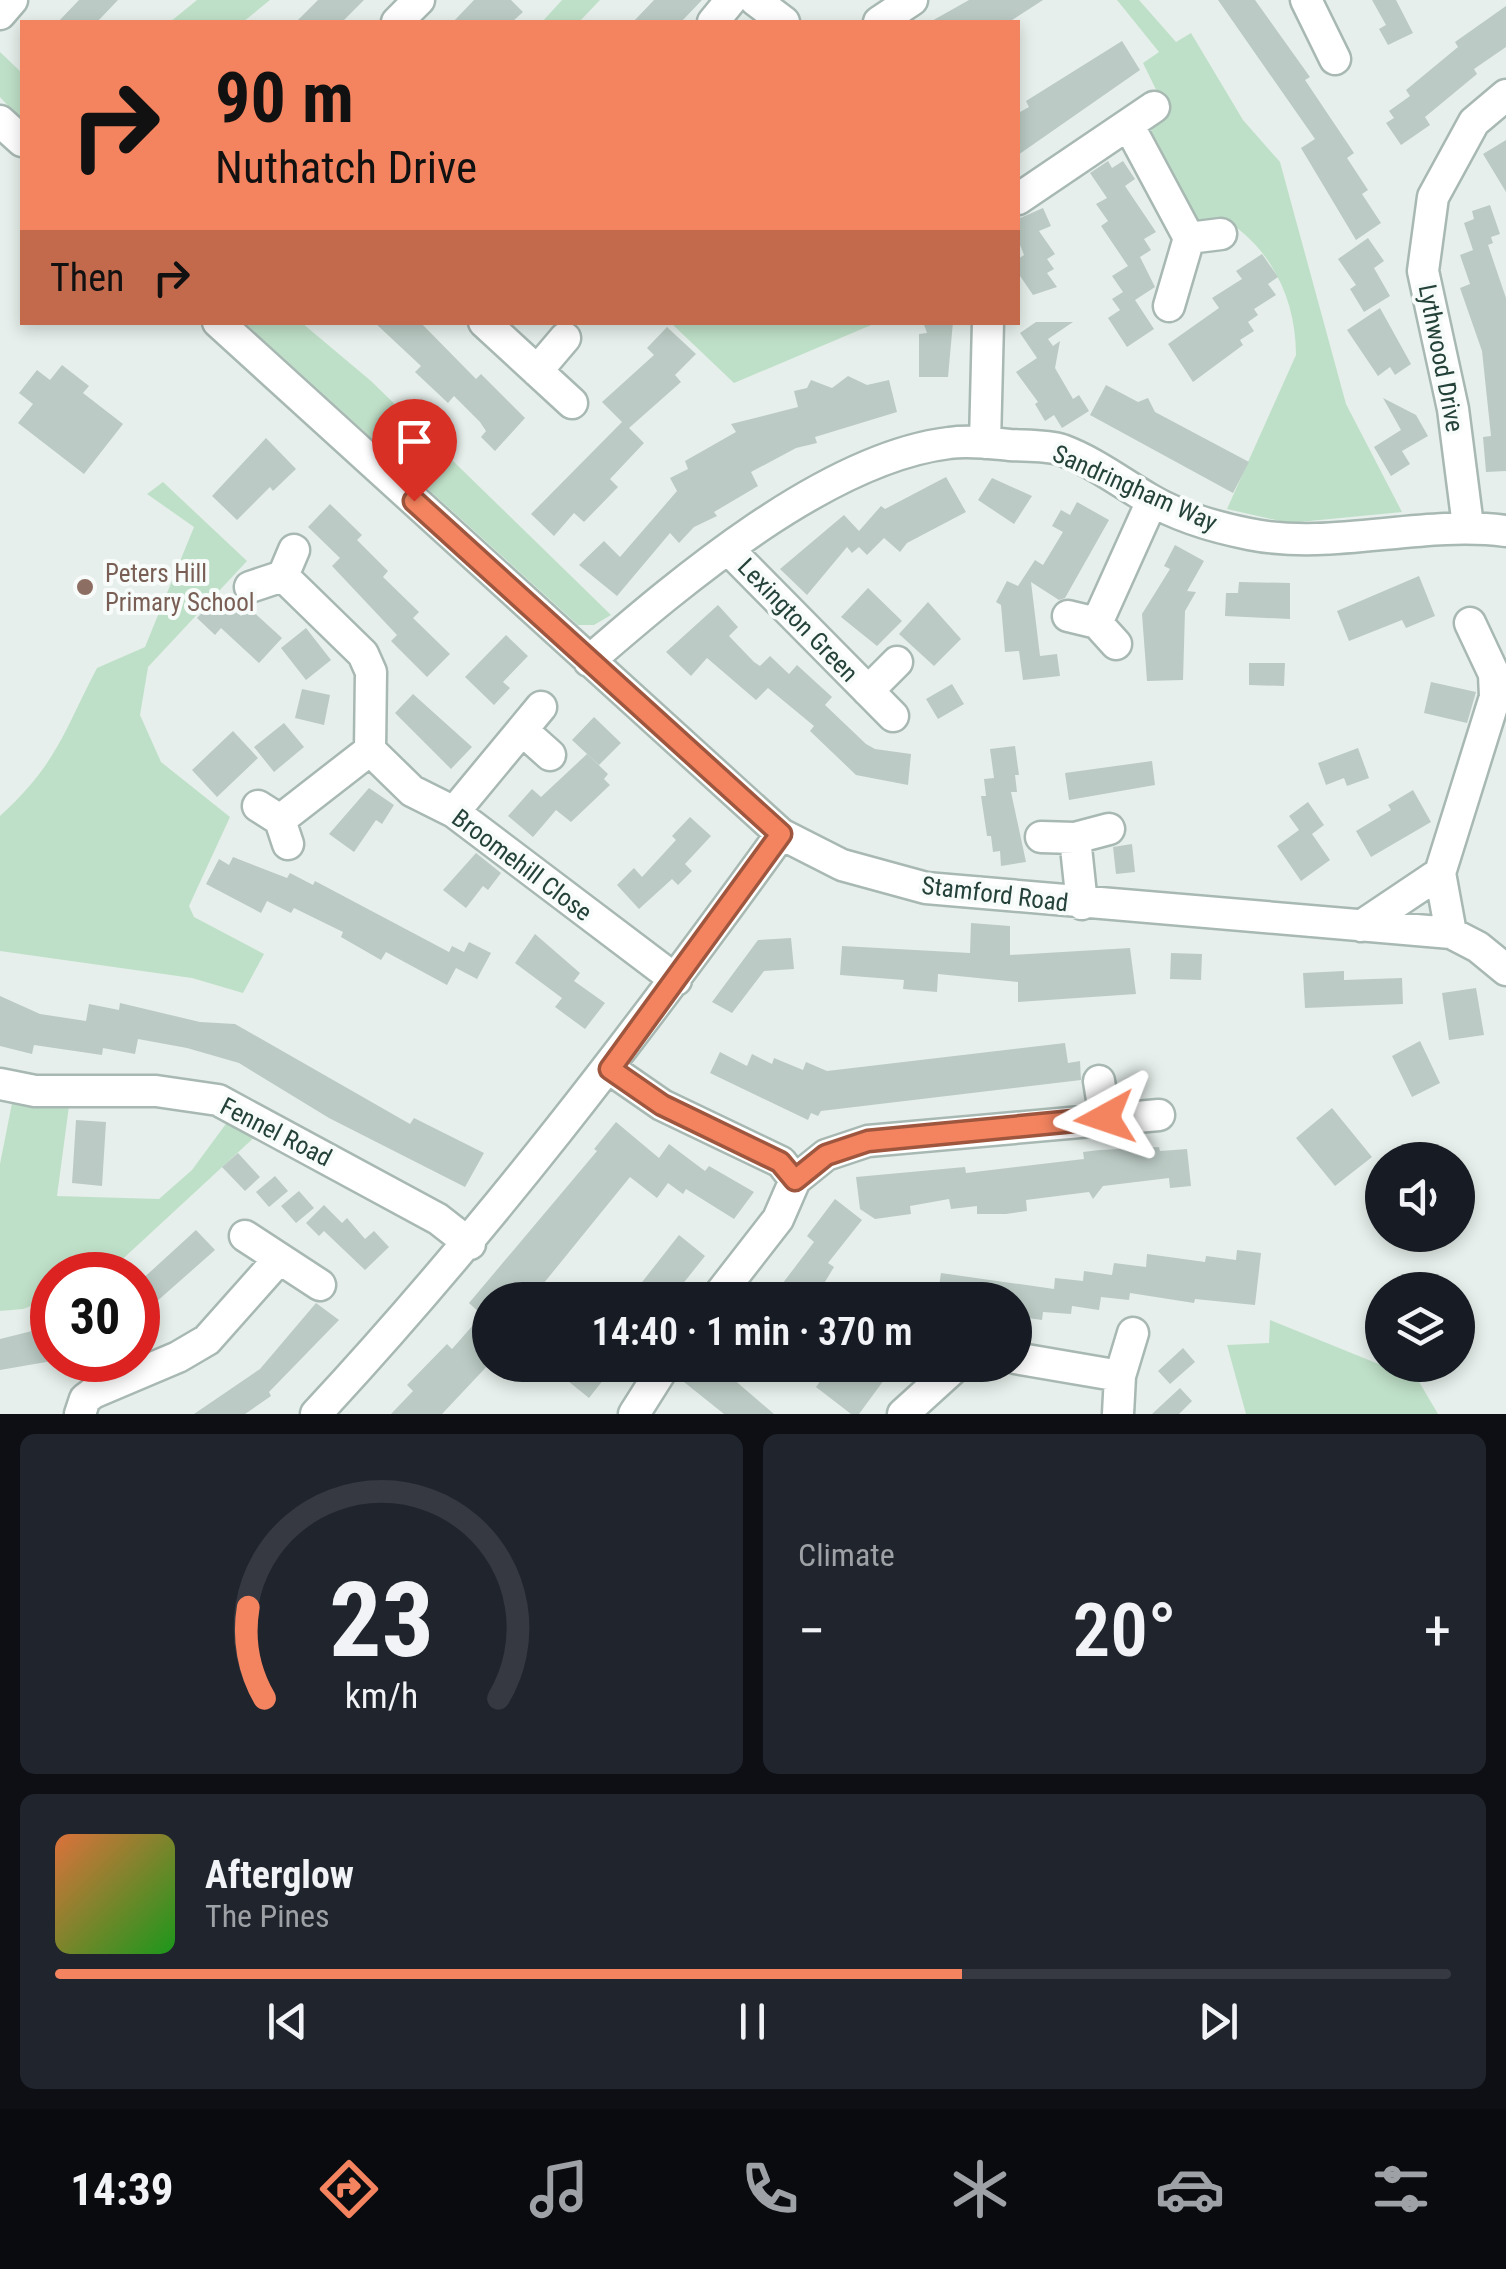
<!DOCTYPE html>
<meta charset="utf-8">
<style>
body{margin:0;font-family:"Roboto Condensed",sans-serif;background:#20242c;color:#f1f3f6;height:100vh;display:flex;flex-direction:column;font-size:38px;white-space:nowrap}
*{box-sizing:border-box;margin:0}
p{font-size:32px;color:#9ea1a6}
.icon{flex:none;width:55px;height:55px;fill:none;stroke:currentColor;stroke-width:2;stroke-linecap:round;stroke-linejoin:round}
.map{position:relative;height:1414px;overflow:hidden}
.sheet{display:flex;flex-direction:column;gap:20px;padding:20px;background:#0d0f14;flex:1}
.sheet>*{flex:none}
.top-card{position:absolute;left:20px;top:20px;width:1000px;height:305px;border-radius:0px;box-shadow:0 5px 15px #0003;background:#f4845f;color:#111;overflow:hidden}
.tools{position:absolute;left:1365px;top:1142px;display:grid;gap:20px}
.tools a{display:grid;place-items:center;width:110px;height:110px;border-radius:50%;background:#171b24;box-shadow:0 5px 15px #0003;font-size:50px}
.speed{position:absolute;left:30px;top:1252px;display:flex;gap:20px;font-size:50px;font-weight:700;text-align:center}
.speed>*{display:grid;place-content:center;width:130px;height:130px;border-radius:50%;background:#171b24;box-shadow:0 5px 15px #0003;line-height:1}
.speed .limit{border:15px solid #d22;background:#fff;color:#111}
.pin{position:absolute;display:grid;place-items:center;width:85px;height:85px;color:#fff;margin:-102px -42px;border-radius:50% 50% 50% 0;rotate:-45deg;box-shadow:0 0 10px #0007}
.pin .icon{rotate:45deg}
.me{position:absolute;width:110px;margin:-55px;rotate:265deg;stroke-linejoin:round;filter:drop-shadow(0 0 8px #0008)}
.turn{display:flex;align-items:center;gap:35px;height:210px;padding:0 30px;font-size:45px}
.turn .icon{width:130px;height:130px;stroke-width:2.5}
.turn b{display:block;font-size:70px;line-height:85px}
.then{display:flex;align-items:center;height:95px;padding:0 30px;background:#0003;gap:20px;font-size:38px}
.big{font-size:75px;font-weight:600;line-height:1.1}
.sheet .card{flex:1;display:flex;flex-direction:column;justify-content:center;gap:15px;min-width:0;padding:0 35px;border-radius:15px;background:#20242c}
.sheet .dial{align-items:center;gap:0}
.dial svg{height:260px;overflow:visible;fill:none;stroke:#363941;stroke-width:7;stroke-linecap:round;text-anchor:middle}
.dial text{fill:#f1f3f6;stroke:none}
.song{display:flex;align-items:center;gap:30px}
.cover{width:120px;height:120px;border-radius:15px;background:linear-gradient(135deg,hsl(20 70% 55%),hsl(120 70% 35%))}
.played{height:10px;border-radius:5px;background:linear-gradient(90deg,#f4845f 65%,#363941 65%)}
.keys{display:flex;justify-content:space-around;direction:ltr}
.heat{display:flex;justify-content:space-between;align-items:center;font-size:55px;direction:ltr}
.sheet .tiles{flex:1;display:grid;gap:20px;grid-template-columns:1fr 1fr}
.card:last-child{grid-column:span 2}
.trip{position:absolute;left:472px;top:1282px;width:560px;height:100px;border-radius:50px;background:#171b24;box-shadow:0 5px 15px #0003;font-weight:600;line-height:100px;text-align:center}
.tabs{display:flex;height:160px;justify-content:space-around;align-items:center;background:#090b0e;color:#9ea1a6}
.tabs .icon{width:70px;height:70px}
.tabs .current{color:#f4845f}
.tabs b{font-size:45px;color:#f1f3f6}
.map>svg:first-child{display:block}
.green{fill:#bfe0c8}
.building{fill:#bbcac4}
.lines{fill:none;stroke-linecap:round;stroke-linejoin:round}
.minor-casing{stroke:#a8b8b2;stroke-width:35}
.minor{stroke:#fff;stroke-width:30}
.route-casing{stroke:#9f563e;stroke-width:25}
.route{stroke:#f4845f;stroke-width:18}
.education-dot{fill:#8d6e63;stroke:#f7fbf9;stroke-width:4}
.labels{text-anchor:middle;dominant-baseline:central;stroke-width:8;stroke-linejoin:round;paint-order:stroke}
.street-label{font-size:25px;fill:#24423a;stroke:#f7fbf9}
.education-label{font-size:25px;fill:#785e54;stroke:#f7fbf9;text-anchor:start}
</style>
<div class="map">
<svg width="1506" height="1414" viewBox="0 0 1506 1414">
<rect width="100%" height="100%" fill="#e6efeb"/>
<path class="green" d="M197 0H270L243 22H170Z
M562 0H600L579 22H542Z
M1117 0H1139L1176 42 1191 33 1243 120 1280 162 1346 404 1402 512 1289 523 1227 509 1296 355C1296 302 1274 253 1230 223L1200 226 1151 130 1167 112 1143 63 1159 52Z
M0 52 22 73V121L0 97Z
M245 323H302L371 381 611 615 594 625H578Z
M671 323H876L734 383Z
M163 482 247 561 148 667 140 715 161 762 230 817 189 906 194 917 264 954 243 993 192 978 0 951V816C57 764 63 733 97 668L145 647 194 527 147 494Z
M13 1098 69 1106 57 1196 159 1199 192 1170 228 1121 260 1132 114 1267 100 1275H52V1298L23 1309 0 1311V1164Z
M1270 1320 1418 1380 1438 1414H1246L1227 1345 1269 1343Z"/>
<path class="building" d="M79 0H118L97 22H58Z
M318 0H364L342 22H296Z
M474 0H511L523 12 512 22H453Z
M654 0H702L681 22H633Z
M969 0H1043L1009 22H930Z
M1218 0H1255L1310 77 1305 80 1354 153 1347 158 1368 190 1362 194 1381 223 1356 240 1301 148 1315 139Z
M1372 0H1396L1413 33 1388 45 1379 29 1386 25Z
M1506 6V47L1474 69 1477 74 1425 117 1430 125 1401 145 1386 123 1394 118 1389 111 1410 96 1406 90 1458 47 1455 42Z
M1122 41 1140 70 1018 155V109L1020 112 1029 107 1026 101Z
M1506 140V192L1483 154Z
M1108 161 1112 168 1123 161 1135 179 1125 186 1156 232 1144 239 1151 250 1140 257 1155 287 1135 300 1154 329 1127 347 1108 318 1120 310 1112 299 1123 292 1112 276 1128 266 1101 226 1108 221 1096 204 1107 198 1090 173Z
M1490 205 1500 234 1491 237 1493 243 1488 245 1506 298V471L1486 472 1483 437 1491 436 1482 351 1460 288 1470 284 1460 255 1473 250 1464 223 1474 219 1472 211Z
M1043 208 1051 226 1039 231 1055 254 1047 259 1054 269 1047 273 1057 287 1033 295 1018 273V259L1024 255 1018 240V219Z
M1368 238 1384 261 1374 268 1390 296 1364 312 1350 289 1356 285 1338 259Z
M1262 254 1278 277 1268 284 1276 295 1254 309 1258 315 1248 322 1254 331 1240 340 1243 345 1193 382 1168 344 1219 308 1212 298 1242 279 1236 271Z
M1380 308 1411 364 1395 375 1390 367 1378 376 1347 330Z
M374 322H420L476 379 481 374 525 418 495 451 481 437 486 431 480 422 454 396 448 403 415 372 421 366Z
M923 322H953L948 377H919V334L927 333Z
M1036 322H1073L1048 339 1053 346 1060 341 1055 368 1073 399 1079 395 1089 411 1062 428 1054 415 1045 421 1035 404 1038 402 1016 372 1037 358 1020 333Z
M667 327 696 354 675 375 681 382 629 428 644 443 610 479 618 487 584 522 574 513 554 536 531 514 622 422 602 402 654 355 647 348Z
M62 365 89 386 83 393 123 424 84 474 18 423 33 404 19 393 37 370 50 380Z
M848 376 867 385 889 380 897 412 815 437 817 443 796 448 751 472 758 486 714 512 717 516 694 527 679 543 670 533 617 596 579 565 604 541 620 557 677 491 670 478 688 469 685 461 736 432 731 424 798 407 794 391 807 388 811 380 832 388Z
M1106 385 1138 402 1148 398 1155 412 1249 462 1233 493 1090 415Z
M1383 398 1416 415 1428 436 1402 451 1410 464 1391 476 1374 447 1401 430Z
M266 438 296 469 273 491 270 487 237 520 212 496Z
M946 477 966 512 907 543 900 552 884 538 867 555 859 547 852 553 847 547 807 595 780 569 844 515 859 531 881 506 885 509Z
M992 478 1032 496 1014 524 978 500Z
M1077 502 1109 520 1065 598 1059 600 1031 582 1040 656 1057 654 1060 676 1023 680 1019 651 1005 652 1001 605 996 602 1007 581 1018 586 1035 560 1043 565 1063 532 1052 526 1061 510 1070 515Z
M330 504 362 535 357 540 388 571 383 577 419 612 413 618 450 654 427 677 391 641 397 635 332 566 340 558 308 527Z
M1175 545 1204 561 1187 591 1196 592 1185 611 1183 680 1147 681 1142 614 1170 569 1164 566Z
M1419 576 1435 616 1406 628 1402 620 1349 641 1337 611Z
M1239 582 1290 583V619L1225 616 1226 593H1238Z
M868 588 902 621 877 646 841 617Z
M219 595 241 616 249 608 282 638 259 663 221 628 215 635 197 618Z
M928 602 961 639 934 666 899 634Z
M718 605 738 627 729 636 754 662 760 666 770 656 789 674 797 665 832 697 825 705 866 744 875 749 911 754 908 785 856 775 810 731 814 726 768 688 756 700 707 658 691 676 666 652Z
M306 628 331 660 306 680 281 648Z
M506 635 528 656 503 682 510 688 494 705 465 677Z
M1249 663H1285L1284 686 1249 685Z
M1431 682 1476 692 1467 723 1424 713Z
M952 684 964 704 938 719 926 699Z
M302 689 330 695 324 725 295 718Z
M413 694 472 747 451 769 395 713Z
M594 717 621 743 599 765 572 740Z
M284 723 304 747 274 772 254 747Z
M233 731 258 758 217 797 192 770Z
M1015 746 1019 775H1015L1017 792H1011L1026 862 1001 866 1000 851 993 852 991 836H987L981 796H986L984 779 994 778 990 749Z
M1358 748 1369 778 1347 786 1344 778 1326 785 1318 763Z
M587 754 608 774 604 779 610 785 571 822 556 810 533 837 508 816 532 789 541 797Z
M1152 761 1155 785 1069 800 1065 773Z
M369 788 394 805 382 824 376 820 354 852 329 834Z
M1413 790 1431 822 1371 857 1356 831 1391 810 1388 805Z
M1308 802 1324 825 1312 834 1330 860 1301 881 1277 846 1299 830 1289 816Z
M690 817 711 836 685 864 692 871 678 885 672 879 639 909 617 885 634 868 642 877 676 840 672 836Z
M1132 844 1135 872 1116 874 1113 847Z
M476 853 501 873 488 890 483 886 466 908 443 890Z
M233 857 287 878 290 873 313 885 315 881 449 952 452 946 464 952 469 942 491 953 477 979 456 968 447 985 386 952 381 960 341 937 343 932 294 908 291 913 267 901 261 913 206 884 219 859 229 865Z
M971 923 1010 926V955L1130 948 1136 994 1018 1002V982L938 974 937 992 903 989 904 980 840 975 842 946 970 953Z
M535 934 580 973 574 981 605 1003 585 1029 555 1007 562 998 515 963Z
M791 938 794 969 764 971 732 1013 712 1002 758 940Z
M1171 953 1202 954 1201 980 1170 979Z
M1344 971V980L1402 978 1403 1004 1305 1008 1303 973Z
M1476 988 1484 1035 1449 1040 1442 993Z
M0 996 40 1014 86 1021 89 1004 119 1010 120 1003 200 1022 235 1024 410 1124 414 1118 484 1153 465 1187 329 1118 239 1063 187 1048 138 1039 135 1054 103 1048 102 1055 34 1045 32 1054 0 1046Z
M1420 1041 1440 1083 1412 1097 1392 1056Z
M1065 1043 1068 1063 1080 1061 1081 1080 821 1111 818 1116 811 1113 808 1120 710 1073 720 1052 747 1066 752 1054 772 1064 774 1058 803 1070 806 1062 827 1071Z
M1332 1108 1372 1157 1335 1186 1296 1138Z
M76 1120 106 1122 102 1186 72 1183Z
M616 1122 659 1158 669 1144 705 1171 709 1166 754 1192 734 1219 686 1189 683 1194 668 1183 657 1198 630 1177 535 1294 522 1283 507 1300H490V1363L442 1414H391L413 1391 407 1385 447 1344 452 1349 482 1315 469 1303 597 1151 594 1149Z
M1159 1147 1160 1151 1187 1149 1191 1186 1170 1188 1169 1178 1103 1186 1093 1199 1089 1192 1026 1200 1027 1211 1006 1214H977V1206L951 1209 949 1199 910 1206 911 1214 875 1219 860 1209 856 1177 965 1167 966 1173 1084 1159 1083 1152 1100 1150Z
M238 1153 260 1177 245 1191 222 1167Z
M275 1176 288 1191 269 1207 256 1192Z
M299 1191 314 1208 296 1223 281 1206Z
M835 1199 862 1220 828 1263 834 1267 820 1290 811 1300H770L814 1242 807 1236Z
M324 1205 342 1223 347 1218 365 1239 374 1231 389 1247 365 1270 324 1231 319 1236 306 1223Z
M196 1230 215 1250 138 1318V1283Z
M679 1235 705 1256 670 1300H628Z
M1237 1250 1261 1253 1255 1305 1195 1299 1194 1303 1130 1293 1129 1300 1101 1297 1099 1310 1072 1306 1071 1314 1043 1312 1042 1320 1015 1316V1300H937L941 1273 1054 1289 1055 1278 1083 1281 1084 1271 1112 1275 1114 1263 1146 1267 1147 1254 1205 1262 1206 1256 1236 1260Z
M316 1303 339 1320 269 1392 271 1396 245 1414H194L260 1369Z
M52 1326V1361L0 1370V1339Z
M1183 1348 1195 1362 1170 1384 1158 1371Z
M573 1365H615L589 1398 563 1377Z
M697 1365H717L774 1414H724L684 1382Z
M832 1365H895L859 1414H851L816 1387Z
M1180 1388 1192 1401 1179 1414H1152Z"/>
<g class="lines">
<g class="minor-casing">
<path id="minor" d="M755 0 784 22
M1306 0 1335 59
M0 14 12 0
M397 22 419 0
M713 22 731 0
M879 22 912 0
M0 121 22 141
M1129 126 1189 238 1169 306
M1018 199 1154 107
M1189 238 1221 234
M218 322 781 834 842 865 926 888 1451 933 1478 947 1506 970
M484 322 572 403
M537 371 565 338
M985 443 988 322
M1468 526 1453 409 1423 271 1433 197 1474 122 1506 95
M728 549 893 716
M283 576 363 654 371 672 370 750 412 791 454 812 676 980
M250 587 283 576 294 550
M1068 616 1097 623 1116 644
M1097 623 1152 501
M589 661C680 582 826 458 949 443 969 440 990 443 1010 445 1026 446 1047 445 1062 450 1094 462 1120 482 1149 499 1179 517 1214 527 1249 534 1333 551 1420 520 1506 531
M868 691 897 662
M522 730 550 755
M258 806 280 820 288 844
M454 812 541 707
M280 820 370 750
M1041 837 1075 838 1109 829
M1075 838 1082 904
M1361 926 1440 873
M1451 933 1440 873 1495 697 1494 674 1470 623
M610 1069 662 1105 781 1162 795 1180 778 1219 715 1300
M1099 1081 1105 1118
M0 1084 35 1091H156L218 1100 438 1219 470 1244
M795 1180 826 1155 868 1141 1159 1115
M245 1236 320 1285
M1015 1358 1120 1376 1118 1414
M1120 1376 1133 1333
M80 1414 85 1399 93 1393 178 1357 207 1340 279 1259
M316 1414C486 1231 635 1036 781 834
M634 1414 665 1365
M903 1414 957 1365"/>
</g>
<use href="#minor" class="minor"/>
</g>
<g class="lines">
<g class="route-casing">
<path id="route" d="M414 501 781 834 610 1069 662 1105 780 1162 795 1180 826 1155 868 1141 1105 1118"/>
</g>
<use href="#route" class="route"/>
</g>
<circle class="education-dot" cx="85" cy="587" r="10"/>
<g class="labels">
<g class="street-label">
<text transform="translate(1441 358) rotate(79)">Lythwood Drive</text>
<text transform="translate(1135 488) rotate(24)">Sandringham Way</text>
<text transform="translate(798 620) rotate(46)">Lexington Green</text>
<text transform="translate(522 865) rotate(37)">Broomehill Close</text>
<text transform="translate(995 894) rotate(7)">Stamford Road</text>
<text transform="translate(276 1132) rotate(27)">Fennel Road</text>
</g>
<g class="education-label">
<text x="105" y="573">Peters Hill<tspan x="105" dy="29">Primary School</tspan></text>
</g>
</g>
</svg>
<div class="tools">
<a><svg class="icon" aria-label="sound" viewBox="0 0 24 24"><path d="M4 9h4l5-4v14l-5-4H4zM17 9q2 3 0 6"/></svg></a>
<a><svg class="icon" aria-label="layers" viewBox="0 0 24 24"><path d="M12 4l9 5-9 5-9-5zM3 14l9 5 9-5"/></svg></a>
</div>
<div class="speed"><div class="limit">30</div></div>
<div class="pin" style="left:414px;top:501px;background:#d93025"><svg class="icon" aria-label="arrive" viewBox="0 0 24 24"><path d="M6 21V4h12l-3 4 3 4H6"/></svg></div>
<svg class="me" style="left:1105px;top:1118px" viewBox="-20 -20 40 40"><path d="M0-17L14 15 0 8-14 15z" fill="#f4845f" stroke="#fff" stroke-width="4"/></svg>
<div class="trip">14:40 · 1 min · 370 m</div>
<div class="top-card">
<div class="turn"><svg class="icon" aria-label="right" viewBox="0 0 24 24"><path d="M7 20v-9h11M14 6l5 5-5 5"/></svg><div><b>90 m</b>Nuthatch Drive</div></div>
<div class="then">Then<svg class="icon" aria-label="right" viewBox="0 0 24 24"><path d="M7 20v-9h11M14 6l5 5-5 5"/></svg></div>
</div>
</div>
<section class="sheet">
<div class="tiles">
<div class="card dial"><svg viewBox="0 0 100 80">
<path d="M14 69A42 42 0 1 1 86 69"/>
<path d="M14 69A42 42 0 0 1 9 41" stroke="#f4845f"/>
<text x="50" y="56" font-size="32" font-weight="700">23</text>
<text x="50" y="72" font-size="11">km/h</text>
</svg></div>
<div class="card"><p>Climate</p>
<div class="heat"><a>−</a><b class="big">20°</b><a>+</a></div>
</div>
<div class="card">
<div class="song"><i class="cover"></i><div><b>Afterglow</b><p>The Pines</p></div></div>
<div class="played"></div>
<div class="keys"><svg class="icon" aria-label="previous" viewBox="0 0 24 24"><path d="M18 5L8 12l10 7zM5 5v14"/></svg><svg class="icon" aria-label="pause" viewBox="0 0 24 24"><path d="M8 5v14M16 5v14"/></svg><svg class="icon" aria-label="next" viewBox="0 0 24 24"><path d="M6 5l10 7-10 7zM19 5v14"/></svg></div>
</div>
</div>
</section>
<nav class="tabs">
<b>14:39</b>
<svg class="icon current" aria-label="directions" viewBox="0 0 24 24"><path d="M12 3l9 9-9 9-9-9zM9 14v-3h6M13 9l2 2-2 2"/></svg>
<svg class="icon" aria-label="music" viewBox="0 0 24 24"><path d="M9 18V5l10-2v13"/><circle cx="6" cy="18" r="3"/><circle cx="16" cy="16" r="3"/></svg>
<svg class="icon" aria-label="phone" viewBox="0 0 24 24"><path d="M5 4h4l2 5-3 2q2 4 5 5l2-3 5 2v4C11 20 4 13 5 4z"/></svg>
<svg class="icon" aria-label="climate" viewBox="0 0 24 24"><path d="M12 3v18M4 7l16 10M4 17L20 7"/></svg>
<svg class="icon" aria-label="car" viewBox="0 0 24 24"><path d="M5 17H2v-5l4-1 3-4h7l3 4 3 1v5h-3M9 17h6M6 11h13"/><circle cx="7" cy="17" r="2"/><circle cx="17" cy="17" r="2"/></svg>
<svg class="icon" aria-label="filters" viewBox="0 0 24 24"><path d="M4 7h16M4 17h16"/><circle cx="9" cy="7" r="2"/><circle cx="15" cy="17" r="2"/></svg>
</nav>
